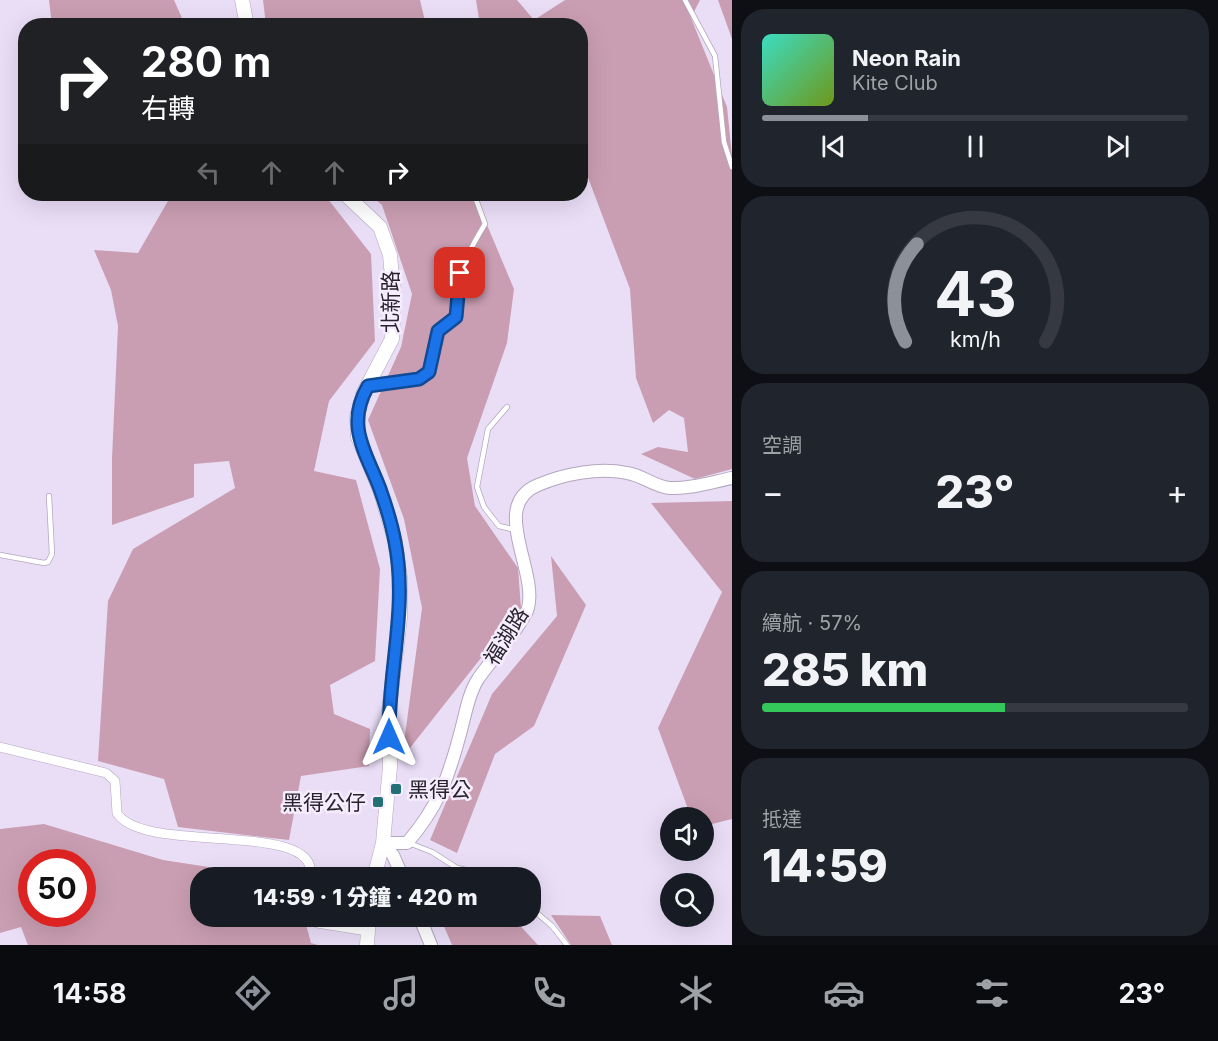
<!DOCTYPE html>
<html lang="zh-TW">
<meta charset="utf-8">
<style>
body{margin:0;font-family:Inter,"Noto Sans TC",sans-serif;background:#20242c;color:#f1f3f6;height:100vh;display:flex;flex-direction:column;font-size:22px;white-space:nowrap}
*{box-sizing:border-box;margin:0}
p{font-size:20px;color:#9ea1a6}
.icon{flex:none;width:33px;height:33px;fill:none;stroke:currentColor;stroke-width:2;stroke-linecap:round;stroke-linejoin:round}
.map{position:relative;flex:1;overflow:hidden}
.side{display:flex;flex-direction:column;gap:9px;padding:9px;background:#0d0f14;width:486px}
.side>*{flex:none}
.guide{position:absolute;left:18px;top:18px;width:570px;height:183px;border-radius:24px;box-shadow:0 6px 24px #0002;background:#202124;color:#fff;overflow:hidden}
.fabs{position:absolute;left:660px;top:807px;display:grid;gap:12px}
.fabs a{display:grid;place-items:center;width:54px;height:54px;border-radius:50%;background:#171b24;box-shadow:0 6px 24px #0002;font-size:30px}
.speed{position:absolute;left:18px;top:849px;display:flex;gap:12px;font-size:30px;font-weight:700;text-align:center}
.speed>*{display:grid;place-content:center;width:78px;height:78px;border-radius:50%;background:#171b24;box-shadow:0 6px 24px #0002;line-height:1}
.speed .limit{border:9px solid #d22;background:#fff;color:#111}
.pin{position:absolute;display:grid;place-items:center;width:51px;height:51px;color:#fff;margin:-26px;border-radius:12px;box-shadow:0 3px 9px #0006}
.me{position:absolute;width:66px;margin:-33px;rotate:0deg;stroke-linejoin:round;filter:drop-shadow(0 0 4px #0008)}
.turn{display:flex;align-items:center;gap:21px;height:126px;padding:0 24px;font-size:27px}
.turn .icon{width:78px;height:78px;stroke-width:2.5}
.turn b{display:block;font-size:42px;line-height:51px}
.lanes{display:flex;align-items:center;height:57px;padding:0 24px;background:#0003;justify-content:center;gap:30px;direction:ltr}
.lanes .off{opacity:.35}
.big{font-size:45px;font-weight:800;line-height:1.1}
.side .tile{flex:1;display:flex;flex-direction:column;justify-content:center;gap:9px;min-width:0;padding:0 21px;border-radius:24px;background:#20242c}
.side .dial{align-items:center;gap:0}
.dial svg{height:156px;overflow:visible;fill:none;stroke:#363941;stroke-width:7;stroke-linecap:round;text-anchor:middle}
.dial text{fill:#f1f3f6;stroke:none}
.song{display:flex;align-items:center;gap:18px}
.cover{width:72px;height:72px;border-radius:9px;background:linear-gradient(135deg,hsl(170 70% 55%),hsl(80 70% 35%))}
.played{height:6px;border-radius:3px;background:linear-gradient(90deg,#8c9099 25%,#363941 25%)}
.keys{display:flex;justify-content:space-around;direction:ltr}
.heat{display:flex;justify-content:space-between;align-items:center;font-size:33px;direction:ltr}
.charge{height:9px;border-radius:4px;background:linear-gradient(90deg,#34c759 57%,#363941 0)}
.trip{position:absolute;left:190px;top:867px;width:351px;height:60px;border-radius:24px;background:#171b24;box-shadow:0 6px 24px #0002;font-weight:800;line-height:60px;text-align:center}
.tab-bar{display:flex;height:96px;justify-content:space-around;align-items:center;background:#090b0e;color:#9ea1a6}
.tab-bar .icon{width:42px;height:42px}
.tab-bar .selected{color:#8c9099}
.tab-bar b{font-size:27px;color:#f1f3f6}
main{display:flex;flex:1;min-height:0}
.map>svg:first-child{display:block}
.forest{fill:#ca9eb2;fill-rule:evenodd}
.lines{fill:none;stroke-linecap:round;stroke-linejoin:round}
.service-casing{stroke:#b2a7bf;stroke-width:6}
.minor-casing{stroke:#b2a7bf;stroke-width:10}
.tertiary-casing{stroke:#b2a7bf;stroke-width:14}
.secondary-casing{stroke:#b2a7bf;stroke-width:15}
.service{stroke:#fff;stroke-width:4.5}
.minor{stroke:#fff;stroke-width:9}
.tertiary{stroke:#fff;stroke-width:12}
.secondary{stroke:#fff;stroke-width:14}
.route-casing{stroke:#114b97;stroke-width:15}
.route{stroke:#1a73e8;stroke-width:10}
.poi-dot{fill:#246f74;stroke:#f5edfd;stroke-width:2}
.labels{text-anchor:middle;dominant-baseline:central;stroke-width:5;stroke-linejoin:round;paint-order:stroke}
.street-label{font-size:21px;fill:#27222c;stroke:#f5edfd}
.poi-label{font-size:21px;fill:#27222c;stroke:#f5edfd;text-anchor:start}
</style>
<main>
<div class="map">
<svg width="732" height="945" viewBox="0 0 732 945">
<rect width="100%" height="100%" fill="#eadef7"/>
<path class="forest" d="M49 0H174L185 25H52Z
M263 0H420L426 25H266Z
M476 0H517L534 20 565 0H700L691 18 727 107 732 156V469L695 479 641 454 658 447 688 452 684 418 669 410 653 423 636 378 630 289 581 159 580 26 480 25Z
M718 0H732V39Z
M172 194H324L371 254 375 341 329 401 314 471 356 480 380 569 375 661 330 685 334 714 370 729 369 766 301 776 289 840 178 827 164 779 98 761 108 601 133 549 235 488 229 461 194 464V497L112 525V458L118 326 111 290 94 250 138 253Z
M369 194H474L514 289 507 343 467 458 475 506 518 568 522 622 481 658 402 758 422 608 404 519 368 420 401 347 412 294 382 205Z
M732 501V819L704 826V818L691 817 658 728 722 592 651 503Z
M551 556 586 605 534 726 495 754 457 853 430 840 492 694 557 616Z
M44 824 163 860 273 877 201 878V916L304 917 311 943 318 945H28L21 927 0 933V829ZM32 862H82V914H32Z
M551 915 600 916 612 945H571Z
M440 917H512L538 945H452Z"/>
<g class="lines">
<g class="service-casing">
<path id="service" d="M685 0 715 56 724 142 732 167
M371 386 419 379 429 371 438 331 456 317C458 272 462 262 485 224L474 194
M507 407 488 429 477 487 484 507 499 526 516 530
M0 555 44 563 48 562 52 554 49 496
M409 843 432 852 457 868 502 878
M531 908 552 926 567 945"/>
</g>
<g class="minor-casing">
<path id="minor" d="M0 747 106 773 115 781 117 813C143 856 323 818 310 878
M310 916 317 923 367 931"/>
</g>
<g class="tertiary-casing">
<path id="tertiary" d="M383 843H407C438 807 448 779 460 734 465 717 468 694 478 679 488 664 525 621 528 608 538 570 489 505 538 485 564 474 599 467 627 473 642 475 655 487 670 488 691 489 712 482 732 478
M383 843 393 855 403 878
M419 916 431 945"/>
</g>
<g class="secondary-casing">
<path id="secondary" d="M242 0 247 26
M345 194 380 227 390 255 394 299 392 339 363 394 357 417 358 437 380 490 395 541 400 577V618L389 710 390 767 387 798 383 843 374 878
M367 945 369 916"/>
</g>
<use href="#service" class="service"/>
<use href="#minor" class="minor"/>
<use href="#tertiary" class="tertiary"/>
<use href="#secondary" class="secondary"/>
</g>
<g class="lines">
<g class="route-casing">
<path id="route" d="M389 737C388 671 408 608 395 542 392 525 386 506 380 489 366 452 345 426 368 386L419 379 429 372 438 331 456 317 460 273"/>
</g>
<use href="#route" class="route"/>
</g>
<g class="poi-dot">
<rect x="390" y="783" width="12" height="12" rx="3"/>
<rect x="372" y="796" width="12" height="12" rx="3"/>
</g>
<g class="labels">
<g class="street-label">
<text transform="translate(390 302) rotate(-90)">北新路</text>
<text transform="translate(506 636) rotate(-58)">福湖路</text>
</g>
<g class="poi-label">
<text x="408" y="789">黑得公</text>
<text x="366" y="802" text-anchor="end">黑得公仔</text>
</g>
</g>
</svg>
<div class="fabs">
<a><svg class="icon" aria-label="sound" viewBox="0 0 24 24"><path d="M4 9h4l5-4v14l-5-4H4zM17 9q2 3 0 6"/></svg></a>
<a><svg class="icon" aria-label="search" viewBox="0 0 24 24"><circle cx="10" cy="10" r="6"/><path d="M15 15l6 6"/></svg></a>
</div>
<div class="speed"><div class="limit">50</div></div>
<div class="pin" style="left:460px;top:273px;background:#d93025"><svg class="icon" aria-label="arrive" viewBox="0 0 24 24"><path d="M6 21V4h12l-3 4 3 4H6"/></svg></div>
<svg class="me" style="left:389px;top:737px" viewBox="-20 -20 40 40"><path d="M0-17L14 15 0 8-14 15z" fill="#1a73e8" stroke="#fff" stroke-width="4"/></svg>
<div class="trip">14:59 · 1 分鐘 · 420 m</div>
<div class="guide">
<div class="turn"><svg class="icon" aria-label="right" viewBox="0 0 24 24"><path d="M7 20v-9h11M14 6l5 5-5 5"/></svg><div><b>280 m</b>右轉</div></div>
<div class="lanes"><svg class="icon off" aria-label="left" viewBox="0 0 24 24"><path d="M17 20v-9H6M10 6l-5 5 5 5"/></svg><svg class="icon off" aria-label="ahead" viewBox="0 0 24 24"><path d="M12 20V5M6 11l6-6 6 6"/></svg><svg class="icon off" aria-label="ahead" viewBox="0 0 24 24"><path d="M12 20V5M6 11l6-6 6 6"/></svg><svg class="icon" aria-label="right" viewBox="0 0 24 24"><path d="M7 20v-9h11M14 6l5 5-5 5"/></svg></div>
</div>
</div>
<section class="side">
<div class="tile">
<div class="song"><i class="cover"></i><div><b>Neon Rain</b><p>Kite Club</p></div></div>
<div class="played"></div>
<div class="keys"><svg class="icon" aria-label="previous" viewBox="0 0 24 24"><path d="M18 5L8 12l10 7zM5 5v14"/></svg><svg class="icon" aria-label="pause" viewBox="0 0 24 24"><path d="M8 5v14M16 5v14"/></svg><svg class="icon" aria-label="next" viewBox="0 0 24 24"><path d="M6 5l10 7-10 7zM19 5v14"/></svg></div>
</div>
<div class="tile dial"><svg viewBox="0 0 100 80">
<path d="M14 69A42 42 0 1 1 86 69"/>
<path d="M14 69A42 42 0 0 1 20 19" stroke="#8c9099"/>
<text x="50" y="56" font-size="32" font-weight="700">43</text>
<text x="50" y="72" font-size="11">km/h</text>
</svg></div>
<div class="tile"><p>空調</p>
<div class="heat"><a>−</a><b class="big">23°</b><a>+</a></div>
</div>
<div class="tile"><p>續航 · 57%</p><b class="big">285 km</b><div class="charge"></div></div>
<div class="tile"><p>抵達</p><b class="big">14:59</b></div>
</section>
</main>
<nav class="tab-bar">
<b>14:58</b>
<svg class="icon selected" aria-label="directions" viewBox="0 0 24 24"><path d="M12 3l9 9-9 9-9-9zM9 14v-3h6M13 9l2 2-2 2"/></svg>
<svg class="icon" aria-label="music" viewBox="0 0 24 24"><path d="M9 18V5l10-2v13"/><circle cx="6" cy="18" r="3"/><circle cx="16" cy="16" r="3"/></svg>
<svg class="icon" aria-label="phone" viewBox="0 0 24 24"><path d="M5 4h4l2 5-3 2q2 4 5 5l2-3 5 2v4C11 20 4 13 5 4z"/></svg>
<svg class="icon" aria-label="climate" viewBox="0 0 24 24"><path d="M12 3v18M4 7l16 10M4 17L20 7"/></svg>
<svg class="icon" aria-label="car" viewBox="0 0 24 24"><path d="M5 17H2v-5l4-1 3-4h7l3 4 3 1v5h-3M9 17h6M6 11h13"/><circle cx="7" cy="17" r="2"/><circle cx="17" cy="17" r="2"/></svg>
<svg class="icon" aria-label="filters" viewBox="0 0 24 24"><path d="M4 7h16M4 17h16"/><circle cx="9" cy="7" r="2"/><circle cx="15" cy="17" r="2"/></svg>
<b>23°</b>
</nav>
